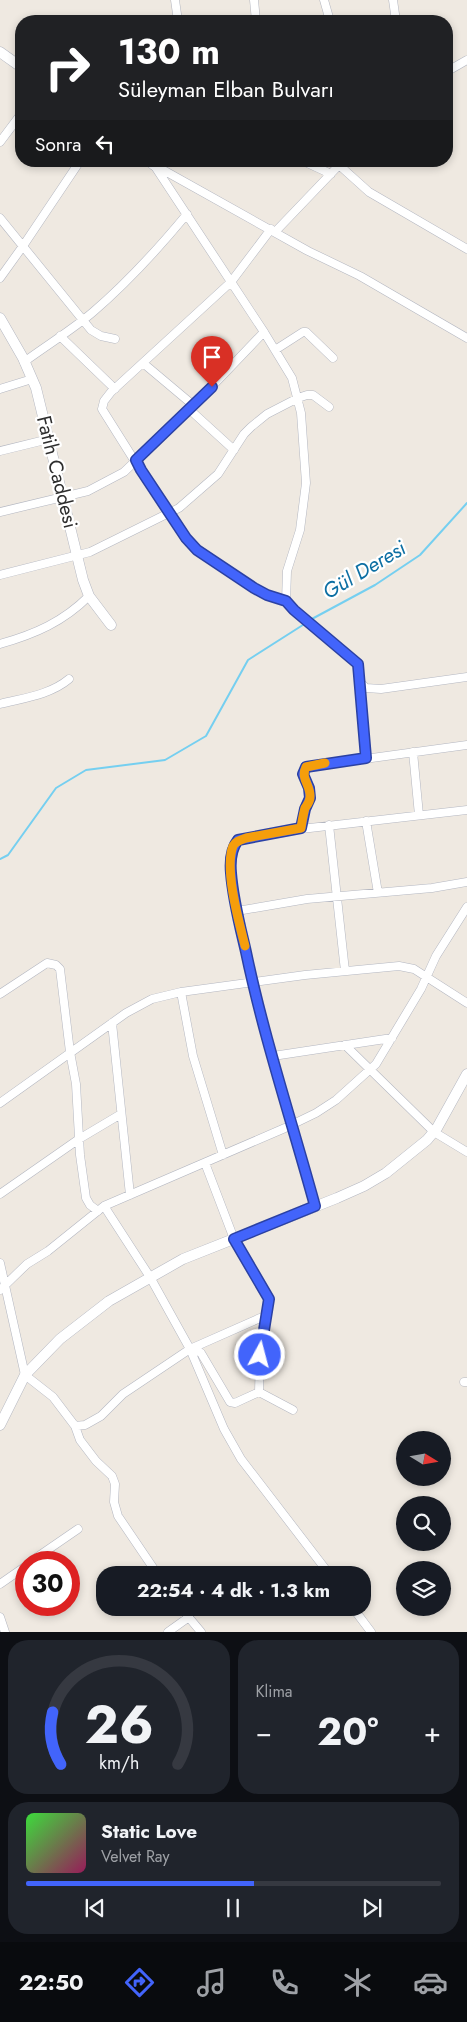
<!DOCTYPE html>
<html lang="tr">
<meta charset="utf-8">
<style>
body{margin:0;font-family:Jost,sans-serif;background:#20242c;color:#f1f3f6;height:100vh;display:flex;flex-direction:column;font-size:19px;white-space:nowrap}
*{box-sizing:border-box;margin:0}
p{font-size:16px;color:#9ea1a6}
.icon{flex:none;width:28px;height:28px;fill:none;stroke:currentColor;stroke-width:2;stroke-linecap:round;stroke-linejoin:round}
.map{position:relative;height:1632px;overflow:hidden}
.side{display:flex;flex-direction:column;gap:8px;padding:8px;background:#0d0f14;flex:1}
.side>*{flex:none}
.hud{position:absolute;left:15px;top:15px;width:438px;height:152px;border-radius:20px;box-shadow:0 2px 8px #0003;background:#202124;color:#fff;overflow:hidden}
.needle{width:32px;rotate:101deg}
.fabs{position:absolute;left:396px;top:1431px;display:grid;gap:10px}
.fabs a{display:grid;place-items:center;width:55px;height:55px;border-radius:50%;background:#171b24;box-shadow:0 2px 8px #0003;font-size:25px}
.speed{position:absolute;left:15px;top:1551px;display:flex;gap:10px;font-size:25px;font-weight:700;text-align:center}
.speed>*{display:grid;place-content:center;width:65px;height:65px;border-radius:50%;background:#171b24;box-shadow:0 2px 8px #0003;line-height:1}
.speed .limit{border:8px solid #d22;background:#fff;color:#111}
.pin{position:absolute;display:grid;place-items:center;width:42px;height:42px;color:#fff;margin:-51px -21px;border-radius:50% 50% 50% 0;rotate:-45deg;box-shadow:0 0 5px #0007}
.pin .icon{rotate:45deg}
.me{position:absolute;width:55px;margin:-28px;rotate:7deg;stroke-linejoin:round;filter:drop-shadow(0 0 4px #0008)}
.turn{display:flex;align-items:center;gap:18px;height:105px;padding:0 20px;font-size:22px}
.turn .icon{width:65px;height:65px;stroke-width:2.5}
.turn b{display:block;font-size:35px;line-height:42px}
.then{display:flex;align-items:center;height:48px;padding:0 20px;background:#0003;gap:10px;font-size:19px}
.big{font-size:38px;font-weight:700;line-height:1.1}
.side .card{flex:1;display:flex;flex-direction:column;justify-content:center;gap:8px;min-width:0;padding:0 18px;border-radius:20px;background:#20242c}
.side .dial{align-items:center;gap:0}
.dial svg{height:130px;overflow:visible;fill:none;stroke:#363941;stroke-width:7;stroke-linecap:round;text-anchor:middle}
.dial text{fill:#f1f3f6;stroke:none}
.song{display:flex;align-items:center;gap:15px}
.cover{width:60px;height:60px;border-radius:8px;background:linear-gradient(135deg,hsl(120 70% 55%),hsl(330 70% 35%))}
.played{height:5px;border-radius:2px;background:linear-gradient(90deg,#4264fb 55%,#363941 55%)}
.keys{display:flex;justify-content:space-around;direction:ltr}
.heat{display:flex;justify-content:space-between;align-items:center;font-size:28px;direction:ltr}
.side .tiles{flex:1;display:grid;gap:8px;grid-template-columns:1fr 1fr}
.card:last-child{grid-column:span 2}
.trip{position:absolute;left:96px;top:1566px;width:275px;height:50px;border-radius:20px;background:#171b24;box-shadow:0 2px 8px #0003;font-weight:700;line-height:50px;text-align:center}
.tabs{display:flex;height:80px;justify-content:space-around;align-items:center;background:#090b0e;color:#9ea1a6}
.tabs .icon{width:35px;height:35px}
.tabs .on{color:#4264fb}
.tabs b{font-size:22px;color:#f1f3f6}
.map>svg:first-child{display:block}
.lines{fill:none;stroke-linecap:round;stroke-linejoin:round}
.stream{stroke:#75cff0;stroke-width:2}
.minor-casing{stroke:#b4b7c1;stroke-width:9}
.tertiary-casing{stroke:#b4b7c1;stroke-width:11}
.minor{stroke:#fff;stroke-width:8}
.tertiary{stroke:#fff;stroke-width:10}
.route-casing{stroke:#2b41a3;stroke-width:12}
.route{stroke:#4264fb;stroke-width:9}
.slow{stroke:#f59e0b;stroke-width:9}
.labels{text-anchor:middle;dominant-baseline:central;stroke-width:4.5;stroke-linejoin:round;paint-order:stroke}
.street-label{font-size:20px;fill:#2e2e2e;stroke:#fff}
.water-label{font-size:21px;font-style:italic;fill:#0d6fa3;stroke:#fff}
</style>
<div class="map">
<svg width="467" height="1632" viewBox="0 0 467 1632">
<rect width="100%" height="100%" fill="#efe9e1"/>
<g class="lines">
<path class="stream" d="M310 620 375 585 420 555 467 503
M0 859 8 855 56 788 86 770 165 760 206 736 248 660 306 623"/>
<g class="minor-casing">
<path id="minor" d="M175 0 178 21
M254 0 256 21
M324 0 330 21
M393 0 396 21
M446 72 467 60
M0 142 21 114
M303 161 331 174
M154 165 264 332 292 378 301 413 306 483 300 530 287 571 286 601 294 610 358 665 366 758
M339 165 369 192 467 249
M156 166 308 251 360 276 467 338
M0 218 91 330 101 336 115 339
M271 229 231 282 111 392 104 401 102 409 141 471 192 545 254 588 267 595 286 601
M275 232 343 161
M0 278 23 246 80 161
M60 336 115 389
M275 350 303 332H306L333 358
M24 362C47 345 72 330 93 312 128 282 158 249 187 214
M143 363 193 405
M0 389 32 379
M189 409 234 450
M0 451 49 439
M0 512 88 491 124 472 199 400 264 332
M0 575 90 552 179 508 218 474 244 434 251 427 267 414 298 398 307 395H313L329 407
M0 644C35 634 63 622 89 596
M360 682 366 688 381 689 467 677
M0 704C23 698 50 695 69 679
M413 752 419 815
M366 821 378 893
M329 825 345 971
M301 829C303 808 316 798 303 778L306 767 467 745
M237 911 307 899 432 888 467 882
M181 992 193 1056 223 1155
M0 994 47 963 56 965 60 969 70 1052 76 1084 80 1155 86 1198 90 1205 98 1211
M112 1023 130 1195
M345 1045 434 1132 467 1152
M273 1056 392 1038
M0 1103 126 1013 152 999 181 992 305 975 399 966 414 969 467 1003
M205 1163 234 1239 269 1299 260 1355 259 1392
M0 1194 79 1139 121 1114
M104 1206 150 1277 190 1349 224 1429 241 1459 330 1575
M315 1206C290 1116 262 1027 242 936 238 915 225 865 233 846 236 841 240 840 245 838L301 829 467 810
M0 1263 25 1375 53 1397 75 1426 85 1425 101 1416 123 1394 190 1349 267 1315
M0 1290 27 1264 48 1251 104 1206 285 1128 316 1113 336 1100 376 1064 421 989 436 956 467 907
M193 1348 201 1353 230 1402 235 1403 259 1392
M464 1382H467
M259 1392 293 1410
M75 1426 80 1440 96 1461 112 1476 115 1484 114 1502 118 1516 158 1575
M30 1562 78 1529
M0 1584 26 1566
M181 1608 201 1632
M353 1608 371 1632
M0 1617 5 1632
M168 1632 189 1617"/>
</g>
<g class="tertiary-casing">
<path id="tertiary" d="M0 52 21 67
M149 161 154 165
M0 318 23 358 36 388 83 580 89 596 111 625
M0 1425 25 1375 60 1339 109 1301 183 1259 337 1198 364 1186 386 1173 427 1140 437 1128 467 1074"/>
</g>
<use href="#minor" class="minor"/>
<use href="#tertiary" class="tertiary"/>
</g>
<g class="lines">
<g class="route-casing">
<path id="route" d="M212 387 136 460 141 470 186 538 197 550 254 588 267 595 286 601 294 610 358 664 366 758 306 767 303 774 309 788 310 798 305 809 301 828 238 840C231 849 230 862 231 873 233 900 240 926 246 952 264 1038 292 1122 315 1206L234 1239 269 1299 260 1355"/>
</g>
<use href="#route" class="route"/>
<path class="slow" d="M245 946C239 922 224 869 233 846 236 841 240 840 246 838L301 828C302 822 303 815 305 808 307 805 310 802 310 797 311 785 300 779 306 767L325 763"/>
</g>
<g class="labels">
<g class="street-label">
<text transform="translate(57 472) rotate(76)">Fatih Caddesi</text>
</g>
<g class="water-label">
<text transform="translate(364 570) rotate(-31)">Gül Deresi</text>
</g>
</g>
</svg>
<div class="fabs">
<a><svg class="needle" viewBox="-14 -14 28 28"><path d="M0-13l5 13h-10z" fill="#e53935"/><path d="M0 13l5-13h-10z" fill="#9ea1a6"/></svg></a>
<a><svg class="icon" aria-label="search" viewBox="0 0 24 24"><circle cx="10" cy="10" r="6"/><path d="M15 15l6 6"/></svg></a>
<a><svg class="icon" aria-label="layers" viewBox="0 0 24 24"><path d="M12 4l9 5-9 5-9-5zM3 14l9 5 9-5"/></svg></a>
</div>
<div class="speed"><div class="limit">30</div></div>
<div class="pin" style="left:212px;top:387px;background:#d93025"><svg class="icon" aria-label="arrive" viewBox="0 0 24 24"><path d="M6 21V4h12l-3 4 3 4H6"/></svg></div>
<svg class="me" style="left:260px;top:1355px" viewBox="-20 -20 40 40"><circle r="17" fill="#4264fb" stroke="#fff" stroke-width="3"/><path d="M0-11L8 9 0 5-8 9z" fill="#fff"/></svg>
<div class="trip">22:54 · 4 dk · 1.3 km</div>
<div class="hud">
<div class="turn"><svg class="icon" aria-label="right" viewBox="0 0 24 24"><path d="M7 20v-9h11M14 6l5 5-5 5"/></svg><div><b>130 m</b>Süleyman Elban Bulvarı</div></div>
<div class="then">Sonra<svg class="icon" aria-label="left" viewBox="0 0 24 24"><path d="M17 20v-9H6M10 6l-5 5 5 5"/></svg></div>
</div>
</div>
<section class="side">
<div class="tiles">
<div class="card dial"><svg viewBox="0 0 100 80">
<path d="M14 69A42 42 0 1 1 86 69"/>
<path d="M14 69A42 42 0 0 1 9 37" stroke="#4264fb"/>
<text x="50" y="56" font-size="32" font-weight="700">26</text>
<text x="50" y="72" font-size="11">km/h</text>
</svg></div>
<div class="card"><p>Klima</p>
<div class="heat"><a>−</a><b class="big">20°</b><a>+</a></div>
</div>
<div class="card">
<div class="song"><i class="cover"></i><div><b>Static Love</b><p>Velvet Ray</p></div></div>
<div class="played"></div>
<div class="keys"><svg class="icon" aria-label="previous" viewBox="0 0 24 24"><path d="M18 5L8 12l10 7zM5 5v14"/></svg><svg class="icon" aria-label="pause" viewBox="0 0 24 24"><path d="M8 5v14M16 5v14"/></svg><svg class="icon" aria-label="next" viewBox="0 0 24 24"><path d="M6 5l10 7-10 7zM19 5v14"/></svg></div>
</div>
</div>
</section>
<nav class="tabs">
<b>22:50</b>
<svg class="icon on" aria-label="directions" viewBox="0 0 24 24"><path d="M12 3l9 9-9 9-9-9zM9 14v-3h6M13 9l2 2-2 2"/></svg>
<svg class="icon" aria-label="music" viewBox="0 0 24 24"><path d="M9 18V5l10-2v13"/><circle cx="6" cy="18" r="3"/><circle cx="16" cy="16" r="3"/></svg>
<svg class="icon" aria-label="phone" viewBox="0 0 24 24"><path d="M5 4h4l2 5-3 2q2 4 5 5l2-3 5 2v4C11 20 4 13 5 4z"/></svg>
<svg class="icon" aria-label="climate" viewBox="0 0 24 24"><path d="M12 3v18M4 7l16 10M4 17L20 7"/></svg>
<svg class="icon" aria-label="car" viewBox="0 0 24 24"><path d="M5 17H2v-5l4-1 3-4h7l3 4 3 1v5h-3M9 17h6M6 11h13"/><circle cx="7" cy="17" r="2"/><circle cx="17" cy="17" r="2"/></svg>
</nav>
